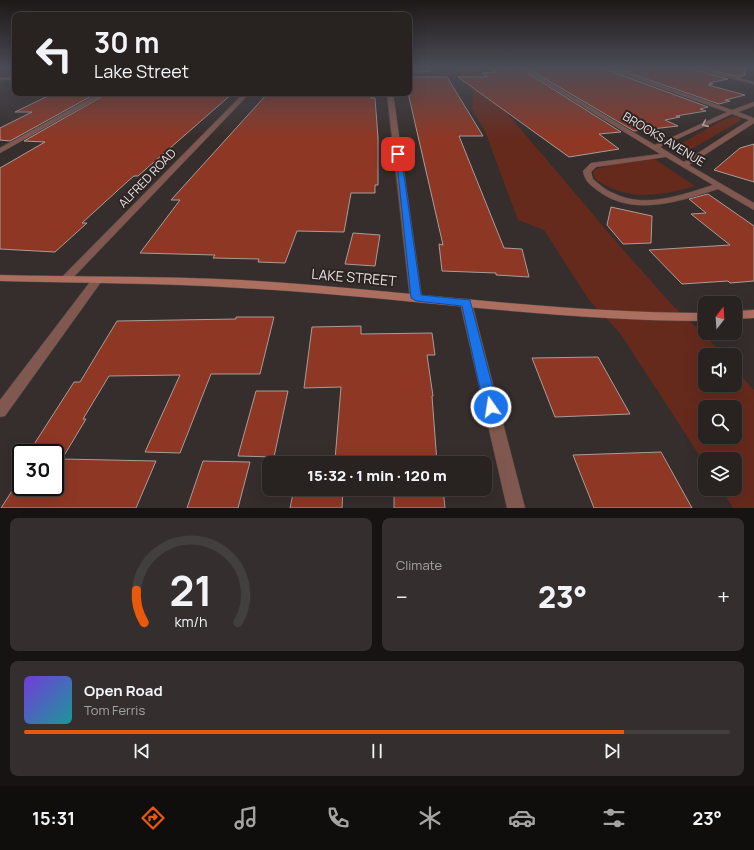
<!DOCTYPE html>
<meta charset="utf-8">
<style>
body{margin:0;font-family:Manrope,sans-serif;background:#342f2e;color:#f1f3f6;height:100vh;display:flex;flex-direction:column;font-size:15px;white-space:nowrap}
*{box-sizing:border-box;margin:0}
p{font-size:13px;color:#a5a4a5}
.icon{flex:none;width:22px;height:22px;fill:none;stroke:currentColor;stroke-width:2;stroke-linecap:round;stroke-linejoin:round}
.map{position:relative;height:508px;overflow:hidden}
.sheet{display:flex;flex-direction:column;gap:10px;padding:10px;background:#161312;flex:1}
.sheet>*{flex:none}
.hud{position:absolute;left:12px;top:12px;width:400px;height:84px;border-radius:8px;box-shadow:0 4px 16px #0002,0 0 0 1px #443f3f;background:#282221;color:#f1f3f6;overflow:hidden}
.needle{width:26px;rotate:17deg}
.tools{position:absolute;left:698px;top:296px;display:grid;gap:8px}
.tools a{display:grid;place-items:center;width:44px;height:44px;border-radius:8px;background:#282221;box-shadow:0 4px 16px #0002,0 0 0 1px #443f3f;font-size:20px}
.speed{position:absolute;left:12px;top:444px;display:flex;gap:8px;font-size:20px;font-weight:700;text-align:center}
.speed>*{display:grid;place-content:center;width:52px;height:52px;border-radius:50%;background:#282221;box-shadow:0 4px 16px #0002,0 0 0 1px #443f3f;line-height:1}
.speed .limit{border:2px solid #111;border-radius:6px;background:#fff;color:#111}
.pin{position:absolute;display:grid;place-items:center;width:34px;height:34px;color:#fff;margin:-17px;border-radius:8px;box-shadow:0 2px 6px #0006}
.me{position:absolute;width:44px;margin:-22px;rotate:347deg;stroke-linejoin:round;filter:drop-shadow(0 0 3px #0008)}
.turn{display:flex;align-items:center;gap:14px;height:84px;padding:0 16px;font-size:18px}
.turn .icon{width:52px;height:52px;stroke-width:2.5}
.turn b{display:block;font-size:28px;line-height:34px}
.big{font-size:30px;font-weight:800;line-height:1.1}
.sheet .widget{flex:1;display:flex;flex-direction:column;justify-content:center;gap:6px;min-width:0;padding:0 14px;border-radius:8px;background:#342f2e}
.sheet .dial{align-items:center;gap:0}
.dial svg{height:104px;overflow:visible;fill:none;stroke:#443f3f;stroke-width:7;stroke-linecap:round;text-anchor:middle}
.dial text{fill:#f1f3f6;stroke:none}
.song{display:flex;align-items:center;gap:12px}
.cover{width:48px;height:48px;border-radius:6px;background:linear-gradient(135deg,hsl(260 70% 55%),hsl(180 70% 35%))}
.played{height:4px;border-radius:2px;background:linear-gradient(90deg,#ea580c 85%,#443f3f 85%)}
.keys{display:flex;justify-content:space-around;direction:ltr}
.heat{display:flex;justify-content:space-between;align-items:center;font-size:22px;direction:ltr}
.sheet .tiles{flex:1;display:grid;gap:10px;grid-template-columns:1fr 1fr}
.widget:last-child{grid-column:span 2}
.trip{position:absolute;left:262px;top:456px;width:230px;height:40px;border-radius:8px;background:#282221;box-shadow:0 4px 16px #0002,0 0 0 1px #443f3f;font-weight:800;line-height:40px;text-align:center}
.tabs{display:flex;height:64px;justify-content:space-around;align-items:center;background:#100e0d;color:#a5a4a5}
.tabs .icon{width:28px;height:28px}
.tabs .current{color:#ea580c}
.tabs b{font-size:18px;color:#f1f3f6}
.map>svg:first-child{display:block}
.green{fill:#662a1d;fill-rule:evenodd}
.building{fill:#8f3725;stroke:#a79d9b}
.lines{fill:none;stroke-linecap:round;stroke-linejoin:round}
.minor-casing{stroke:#524b49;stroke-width:1}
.secondary-casing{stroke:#524b49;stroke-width:1}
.minor{fill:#80584f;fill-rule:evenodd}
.secondary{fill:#ac6e5f;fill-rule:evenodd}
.oneway{stroke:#beaba7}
.route{fill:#1a73e8;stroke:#114b97}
.labels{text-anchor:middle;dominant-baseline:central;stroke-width:4;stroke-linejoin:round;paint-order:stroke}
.far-street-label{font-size:12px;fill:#e7e2e1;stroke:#2c2422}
.street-label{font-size:14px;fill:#e7e2e1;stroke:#2c2422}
</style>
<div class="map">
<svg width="754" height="508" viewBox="0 0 754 508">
<rect width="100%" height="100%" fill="#362e2c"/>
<path class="green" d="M455 67H473L506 112 619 245 672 305 708 338 722 355H705V385H735V369L754 390V508H733L721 489H735V459H705V464L620 333 589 300 544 230 518 220 485 131 472 109 473 92ZM705 407H735V437H705Z
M734 116 741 118 740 121 683 154 673 148 721 121Z
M653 158 695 186C664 195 632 201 603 184 597 181 592 177 594 170L612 164Z"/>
<path class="building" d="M487 67H518L621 132 599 134 619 149 569 157 458 77H487L482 73 496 72Z
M525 67H602V68L708 107 700 109 706 111 676 116 680 117 665 120 678 126 634 131Z
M611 67H687L688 68 728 79 709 83 713 84 708 85 745 95 725 100 730 101 719 104Z
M698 67H744L745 75 739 77Z
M409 77H447L483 136H459L504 248 522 249 529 277 496 275V273L442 271 439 244 443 245 409 97Z
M54 93H97L10 141 0 140V128L32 112H15Z
M108 93H233L138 176H134L128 181 82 223H87L55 252 0 249V168L45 142 24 141Z
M339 93H371V98H375L378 138V185H375V193H351L344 232 297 231 285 263 258 262 259 259 213 258 215 255 140 253 180 200H171L267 94 339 95Z
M754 144V182L714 170 740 148Z
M708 194 754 226V281L730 283 728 281 682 284 649 250 730 245 691 214 706 213 689 199Z
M611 207 652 216 651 243 623 244 607 225Z
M353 233 380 235 375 266 345 264Z
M236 317H274L260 374H211L180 453 145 452 180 375 109 376 83 419H86L62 459 156 461 136 508H1L21 477V487H55V453H37L39 450 31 449 74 382H80L117 321 236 319Z
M361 326V334L432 333 435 355H427L433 396H432L437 463 335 460 341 387 304 388 312 327Z
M598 357 630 414 555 417 532 358Z
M256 391H288L274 457 238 456Z
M661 452 692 508H594L573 455Z
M203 461 250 462 238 508H187Z
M294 489H343L342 508H290Z
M394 489H443L445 508H394Z"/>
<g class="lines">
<g class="minor-casing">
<path id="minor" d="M431 67H435L429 72 409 74V72L426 70Z
M519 67H523L655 145 727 112 603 67H608L732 110 754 102V106L738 112 754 118V123L689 165 754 203V210L718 189C681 201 632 218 597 190 589 184 585 181 583 171L591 163 660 154ZM732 114 749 120 684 162 660 147ZM666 157 713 185C682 195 644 209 613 193 605 190 599 184 593 179L591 172 596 167Z
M688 67H694L754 82V84Z
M15 77V79L0 80V78Z
M100 93H107L0 153V148Z
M244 93H250L69 282H61L60 280 61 278Z
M387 93H393L422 298 420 301H412L410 298Z
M97 277 101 278 102 280 101 282 5 416 0 417V400L93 278Z
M466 299 470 300 472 303 525 508H507L460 303 462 300Z"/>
</g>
<g class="secondary-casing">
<path id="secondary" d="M0 275C80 277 161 276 241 280 396 289 550 313 705 313V321C550 321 396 296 241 288 161 283 80 283 0 281Z
M754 310V318L735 319V311Z"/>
</g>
<use href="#minor" class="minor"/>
<use href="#secondary" class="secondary"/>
</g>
<defs><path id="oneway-chevron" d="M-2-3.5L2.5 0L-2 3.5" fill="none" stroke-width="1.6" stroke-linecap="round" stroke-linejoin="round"/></defs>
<use class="oneway" href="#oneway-chevron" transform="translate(705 124) rotate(156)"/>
<linearGradient id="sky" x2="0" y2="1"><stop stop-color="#1e1918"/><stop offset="0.49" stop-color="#4c4c56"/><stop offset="1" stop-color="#4c4c56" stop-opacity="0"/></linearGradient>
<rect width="754" height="138" fill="url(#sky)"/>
<path class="route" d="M396 153 401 154 421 295 470 300 498 407 496 411 491 413 486 411 484 407 462 306 416 301 411 298Z"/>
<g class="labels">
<g class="far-street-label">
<text transform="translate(664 139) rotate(31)">BROOKS AVENUE</text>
<text transform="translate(147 178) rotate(-46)">ALFRED ROAD</text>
</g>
<g class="street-label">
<text transform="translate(354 277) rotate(5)">LAKE STREET</text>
</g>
</g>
</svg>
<div class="tools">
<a><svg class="needle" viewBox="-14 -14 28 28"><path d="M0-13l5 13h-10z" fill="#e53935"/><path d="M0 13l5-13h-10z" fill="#a5a4a5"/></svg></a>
<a><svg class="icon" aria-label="sound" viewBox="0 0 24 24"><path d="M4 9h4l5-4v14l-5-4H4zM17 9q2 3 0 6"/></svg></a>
<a><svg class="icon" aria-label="search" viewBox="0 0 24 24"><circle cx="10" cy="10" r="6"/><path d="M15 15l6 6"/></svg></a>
<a><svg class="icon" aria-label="layers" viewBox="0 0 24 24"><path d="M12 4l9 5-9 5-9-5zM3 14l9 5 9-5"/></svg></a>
</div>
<div class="speed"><div class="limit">30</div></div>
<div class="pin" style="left:398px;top:154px;background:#d93025"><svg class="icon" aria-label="arrive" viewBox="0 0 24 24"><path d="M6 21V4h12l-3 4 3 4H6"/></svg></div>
<svg class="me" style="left:491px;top:407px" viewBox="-20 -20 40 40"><circle r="17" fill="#1a73e8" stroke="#fff" stroke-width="3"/><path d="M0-11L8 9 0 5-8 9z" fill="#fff"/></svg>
<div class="trip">15:32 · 1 min · 120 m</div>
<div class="hud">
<div class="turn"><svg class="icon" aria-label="left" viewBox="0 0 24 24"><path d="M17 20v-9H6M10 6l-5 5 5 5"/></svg><div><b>30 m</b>Lake Street</div></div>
</div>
</div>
<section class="sheet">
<div class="tiles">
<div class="widget dial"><svg viewBox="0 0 100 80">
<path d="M14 69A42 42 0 1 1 86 69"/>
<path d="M14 69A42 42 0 0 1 8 44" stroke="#ea580c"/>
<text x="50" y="56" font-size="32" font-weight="700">21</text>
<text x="50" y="72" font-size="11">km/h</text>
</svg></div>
<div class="widget"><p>Climate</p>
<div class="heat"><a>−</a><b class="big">23°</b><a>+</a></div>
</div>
<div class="widget">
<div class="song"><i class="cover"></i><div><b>Open Road</b><p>Tom Ferris</p></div></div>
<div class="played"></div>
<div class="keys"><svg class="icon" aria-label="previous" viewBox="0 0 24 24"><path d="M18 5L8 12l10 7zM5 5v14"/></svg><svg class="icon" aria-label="pause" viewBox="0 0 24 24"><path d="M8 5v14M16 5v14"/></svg><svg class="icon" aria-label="next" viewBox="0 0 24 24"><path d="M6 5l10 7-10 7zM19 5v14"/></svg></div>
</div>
</div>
</section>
<nav class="tabs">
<b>15:31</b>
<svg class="icon current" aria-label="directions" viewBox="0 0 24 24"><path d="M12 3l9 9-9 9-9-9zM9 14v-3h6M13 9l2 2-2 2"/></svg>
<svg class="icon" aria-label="music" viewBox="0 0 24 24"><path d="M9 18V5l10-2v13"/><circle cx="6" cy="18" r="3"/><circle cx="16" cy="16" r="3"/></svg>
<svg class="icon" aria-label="phone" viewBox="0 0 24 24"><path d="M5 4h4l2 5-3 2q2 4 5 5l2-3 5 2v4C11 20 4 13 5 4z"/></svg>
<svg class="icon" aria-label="climate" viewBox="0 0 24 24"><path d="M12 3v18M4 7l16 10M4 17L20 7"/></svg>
<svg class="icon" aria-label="car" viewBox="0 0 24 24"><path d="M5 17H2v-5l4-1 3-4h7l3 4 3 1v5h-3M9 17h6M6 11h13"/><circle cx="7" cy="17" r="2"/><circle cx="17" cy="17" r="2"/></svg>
<svg class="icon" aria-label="filters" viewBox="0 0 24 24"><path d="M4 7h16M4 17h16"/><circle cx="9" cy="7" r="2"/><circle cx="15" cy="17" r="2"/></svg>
<b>23°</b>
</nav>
